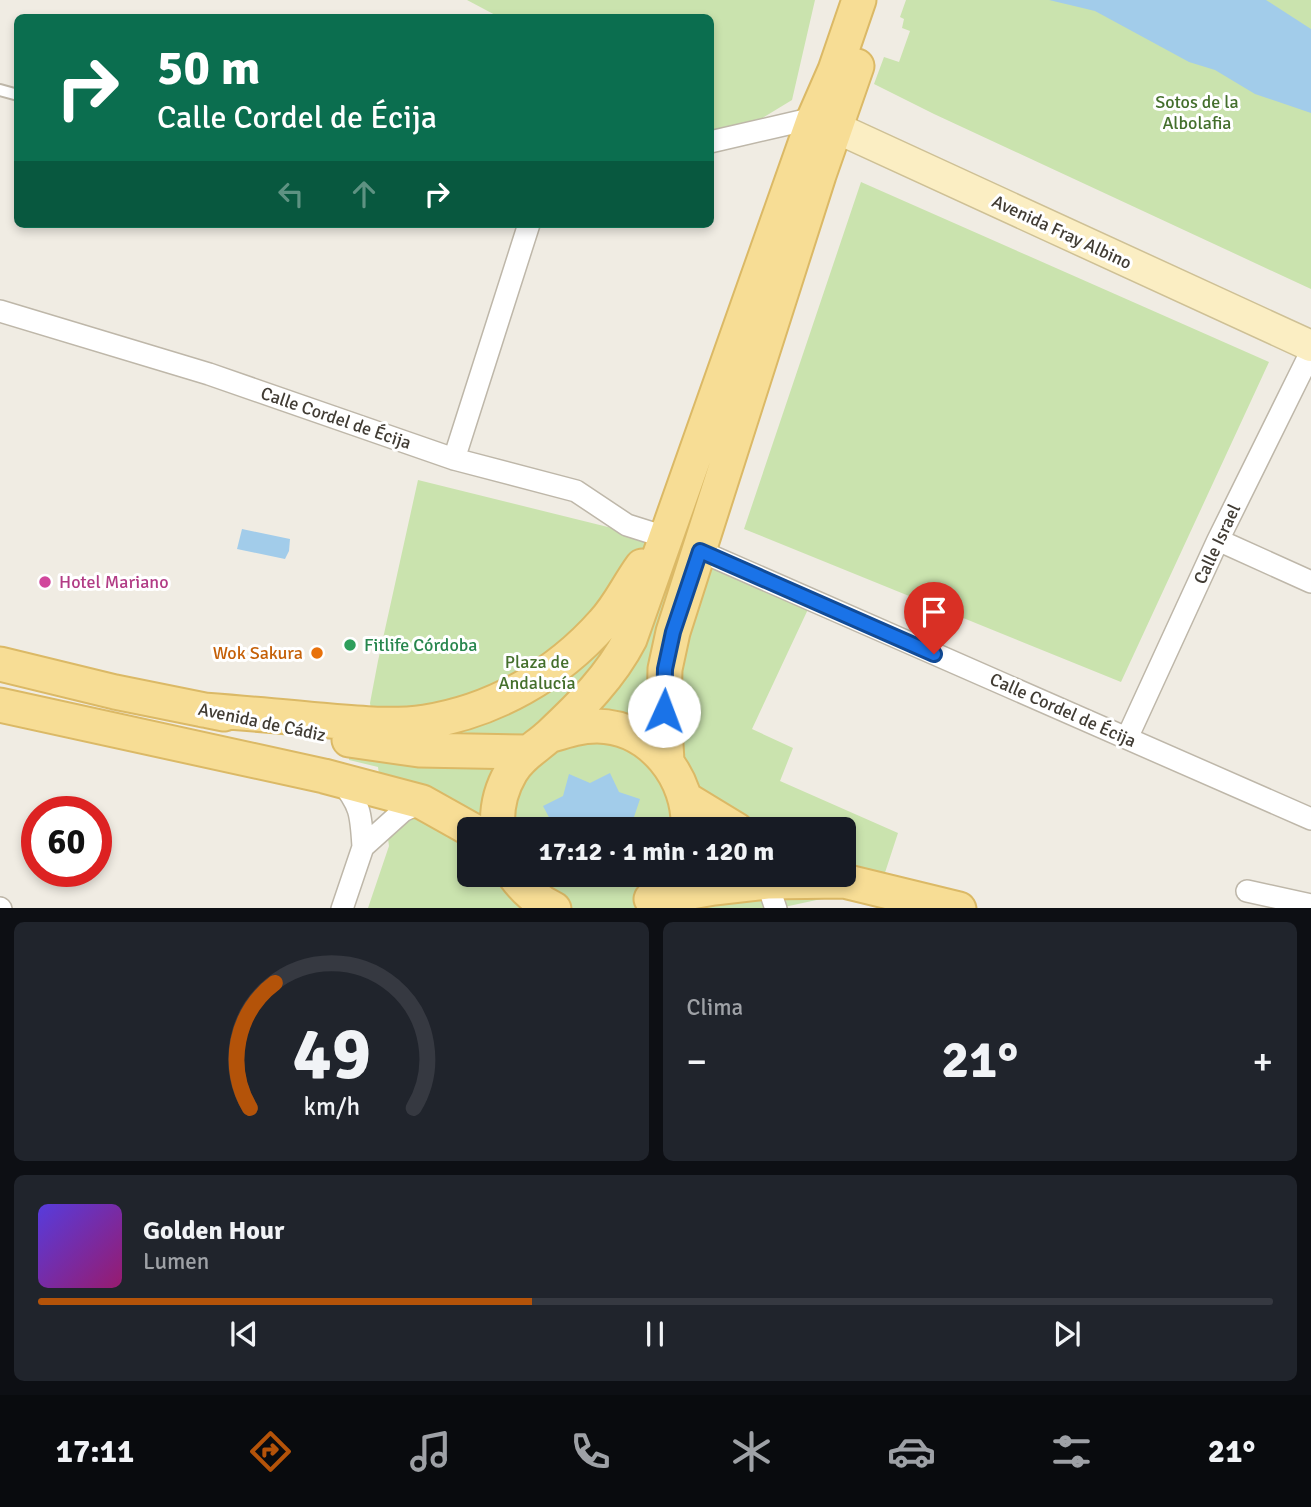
<!DOCTYPE html>
<html lang="es">
<meta charset="utf-8">
<style>
body{margin:0;font-family:Signika,sans-serif;background:#20242c;color:#f1f3f6;height:100vh;display:flex;flex-direction:column;font-size:26px;white-space:nowrap}
*{box-sizing:border-box;margin:0}
p{font-size:23px;color:#9ea1a6}
.icon{flex:none;width:38px;height:38px;fill:none;stroke:currentColor;stroke-width:2;stroke-linecap:round;stroke-linejoin:round}
.map{position:relative;height:908px;overflow:hidden}
.side{display:flex;flex-direction:column;gap:14px;padding:14px;background:#0d0f14;flex:1}
.side>*{flex:none}
.top-card{position:absolute;left:14px;top:14px;width:700px;height:214px;border-radius:10px;box-shadow:0 4px 10px #0003;background:#0b6e4f;color:#fff;overflow:hidden}
.speed{position:absolute;left:21px;top:796px;display:flex;gap:14px;font-size:35px;font-weight:700;text-align:center}
.speed>*{display:grid;place-content:center;width:91px;height:91px;border-radius:50%;background:#171b24;box-shadow:0 4px 10px #0003;line-height:1}
.speed .limit{border:10px solid #d22;background:#fff;color:#111}
.pin{position:absolute;display:grid;place-items:center;width:60px;height:60px;color:#fff;margin:-72px -30px;border-radius:50% 50% 50% 0;rotate:-45deg;box-shadow:0 0 7px #0007}
.pin .icon{rotate:45deg}
.me{position:absolute;width:77px;margin:-38px;rotate:2deg;stroke-linejoin:round;filter:drop-shadow(0 0 5px #0008)}
.turn{display:flex;align-items:center;gap:24px;height:147px;padding:0 28px;font-size:32px}
.turn .icon{width:91px;height:91px;stroke-width:2.5}
.turn b{display:block;font-size:49px;line-height:60px}
.lanes{display:flex;align-items:center;height:66px;padding:0 28px;background:#0003;justify-content:center;gap:35px;direction:ltr}
.lanes .off{opacity:.35}
.big{font-size:52px;font-weight:700;line-height:1.1}
.side .widget{flex:1;display:flex;flex-direction:column;justify-content:center;gap:10px;min-width:0;padding:0 24px;border-radius:10px;background:#20242c}
.side .dial{align-items:center;gap:0}
.dial svg{height:182px;overflow:visible;fill:none;stroke:#363941;stroke-width:7;stroke-linecap:round;text-anchor:middle}
.dial text{fill:#f1f3f6;stroke:none}
.song{display:flex;align-items:center;gap:21px}
.cover{width:84px;height:84px;border-radius:10px;background:linear-gradient(135deg,hsl(250 70% 55%),hsl(320 70% 35%))}
.played{height:7px;border-radius:4px;background:linear-gradient(90deg,#b45309 40%,#363941 40%)}
.keys{display:flex;justify-content:space-around;direction:ltr}
.heat{display:flex;justify-content:space-between;align-items:center;font-size:38px;direction:ltr}
.side .tiles{flex:1;display:grid;gap:14px;grid-template-columns:1fr 1fr}
.widget:last-child{grid-column:span 2}
.trip{position:absolute;left:457px;top:817px;width:399px;height:70px;border-radius:10px;background:#171b24;box-shadow:0 4px 10px #0003;font-weight:700;line-height:70px;text-align:center}
.tab-bar{display:flex;height:112px;justify-content:space-around;align-items:center;background:#090b0e;color:#9ea1a6}
.tab-bar .icon{width:49px;height:49px}
.tab-bar .on{color:#b45309}
.tab-bar b{font-size:32px;color:#f1f3f6}
.map>svg:first-child{display:block}
.green{fill:#cae3ae;fill-rule:evenodd}
.water{fill:#a2ccea}
.lines{fill:none;stroke-linecap:round;stroke-linejoin:round}
.lane-casing{stroke:#beb7a9;stroke-width:14}
.street-casing{stroke:#beb7a9;stroke-width:24}
.secondary-casing{stroke:#cec095;stroke-width:33}
.primary-casing{stroke:#dbb966;stroke-width:37}
.lane{stroke:#fff;stroke-width:10}
.street{stroke:#fff;stroke-width:21}
.secondary{stroke:#fbeec3;stroke-width:30}
.primary{stroke:#f7dd95;stroke-width:33}
.route-casing{stroke:#114b97;stroke-width:18}
.route{stroke:#1a73e8;stroke-width:12}
.hotel-dot{fill:#d1479c;stroke:#fff;stroke-width:2.5}
.leisure-dot{fill:#2e9e5b;stroke:#fff;stroke-width:2.5}
.food-dot{fill:#e8710a;stroke:#fff;stroke-width:2.5}
.labels{text-anchor:middle;dominant-baseline:central;stroke-width:6;stroke-linejoin:round;paint-order:stroke}
.park-label{font-size:18px;fill:#446f2c;stroke:#fff}
.street-label{font-size:18px;fill:#413c34;stroke:#fff}
.hotel-label{font-size:18px;fill:#b23c85;stroke:#fff;text-anchor:start}
.leisure-label{font-size:18px;fill:#27864d;stroke:#fff;text-anchor:start}
.food-label{font-size:18px;fill:#c56008;stroke:#fff;text-anchor:end}
</style>
<div class="map">
<svg width="1311" height="909" viewBox="0 0 1311 909">
<rect width="100%" height="100%" fill="#f0ece3"/>
<path class="green" d="M467 0H815L792 100 725 141 711 133 710 18 499 17Z
M906 0H1311V289L934 114 874 84 884 57 899 62 910 31 902 28 904 19 900 17Z
M861 182 1269 362 1121 682 744 529Z
M418 480 620 530 734 573 810 605 752 729 793 748 780 781 898 833 876 900 835 896 775 909 368 908 389 846 378 767 349 760V756L374 730 370 703 378 661ZM469 830H844V875H469Z"/>
<path class="water" d="M1049 0H1266L1311 29V113L1255 94 1215 70 1189 62 1095 11Z
M242 529 290 539 289 551 285 559 237 549Z
M610 773 619 792 640 799 633 820 638 829H551L553 825 543 806 563 796 569 774 590 783Z"/>
<g class="lines">
<g class="lane-casing">
<path id="lane" d="M0 90 18 95"/>
</g>
<g class="street-casing">
<path id="street" d="M710 142 814 118
M0 311 209 374 454 459 576 491 627 525 665 537
M454 459 529 224
M1218 540 1311 582
M700 551 1311 819
M1127 738 1218 540 1311 352
M340 780C361 806 361 814 363 847
M767 882 776 909
M1247 891 1311 905
M0 908 1 909
M342 909 363 847 403 811 422 802"/>
</g>
<g class="secondary-casing">
<path id="secondary" d="M815 118 1311 346"/>
</g>
<g class="primary-casing">
<path id="primary" d="M0 664 115 692 224 714
M0 705 324 776 422 802 472 830
M203 710C242 713 281 716 319 720 354 723 391 727 425 722 494 711 557 675 603 623 619 606 628 585 642 566
M549 736C565 731 579 726 597 726 651 727 691 778 688 830
M349 740 419 750 527 752
M667 761 664 711 665 669 673 632 819 175 857 66
M686 799 737 830
M498 830C496 810 501 789 511 772 521 755 537 747 550 735 581 706 611 676 630 639L814 118 835 70 859 0
M514 875C525 890 537 901 554 909
M834 875 844 881 959 909
M651 899 714 888 767 882 844 881"/>
</g>
<use href="#lane" class="lane"/>
<use href="#street" class="street"/>
<use href="#secondary" class="secondary"/>
<use href="#primary" class="primary"/>
</g>
<g class="lines">
<g class="route-casing">
<path id="route" d="M664 711 665 669 673 632 700 551 934 654"/>
</g>
<use href="#route" class="route"/>
</g>
<circle class="hotel-dot" cx="45" cy="582" r="7"/>
<circle class="leisure-dot" cx="350" cy="645" r="7"/>
<circle class="food-dot" cx="317" cy="653" r="7"/>
<g class="labels">
<g class="park-label">
<text x="1197" y="102">Sotos de la<tspan x="1197" dy="21">Albolafia</tspan></text>
<text x="537" y="662">Plaza de<tspan x="537" dy="21">Andalucía</tspan></text>
</g>
<g class="street-label">
<text transform="translate(1062 232) rotate(25)">Avenida Fray Albino</text>
<text transform="translate(336 418) rotate(19)">Calle Cordel de Écija</text>
<text transform="translate(1217 544) rotate(-65)">Calle Israel</text>
<text transform="translate(1063 710) rotate(24)">Calle Cordel de Écija</text>
<text transform="translate(262 722) rotate(12)">Avenida de Cádiz</text>
</g>
<g class="hotel-label">
<text x="59" y="582">Hotel Mariano</text>
</g>
<g class="leisure-label">
<text x="364" y="645">Fitlife Córdoba</text>
</g>
<g class="food-label">
<text x="303" y="653">Wok Sakura</text>
</g>
</g>
</svg>
<div class="speed"><div class="limit">60</div></div>
<div class="pin" style="left:934px;top:654px;background:#d93025"><svg class="icon" aria-label="arrive" viewBox="0 0 24 24"><path d="M6 21V4h12l-3 4 3 4H6"/></svg></div>
<svg class="me" style="left:664px;top:711px" viewBox="-20 -20 40 40"><circle r="19" fill="#fff"/><path d="M0-13L10 11 0 6-10 11z" fill="#1a73e8"/></svg>
<div class="trip">17:12 · 1 min · 120 m</div>
<div class="top-card">
<div class="turn"><svg class="icon" aria-label="right" viewBox="0 0 24 24"><path d="M7 20v-9h11M14 6l5 5-5 5"/></svg><div><b>50 m</b>Calle Cordel de Écija</div></div>
<div class="lanes"><svg class="icon off" aria-label="left" viewBox="0 0 24 24"><path d="M17 20v-9H6M10 6l-5 5 5 5"/></svg><svg class="icon off" aria-label="ahead" viewBox="0 0 24 24"><path d="M12 20V5M6 11l6-6 6 6"/></svg><svg class="icon" aria-label="right" viewBox="0 0 24 24"><path d="M7 20v-9h11M14 6l5 5-5 5"/></svg></div>
</div>
</div>
<section class="side">
<div class="tiles">
<div class="widget dial"><svg viewBox="0 0 100 80">
<path d="M14 69A42 42 0 1 1 86 69"/>
<path d="M14 69A42 42 0 0 1 25 14" stroke="#b45309"/>
<text x="50" y="56" font-size="32" font-weight="700">49</text>
<text x="50" y="72" font-size="11">km/h</text>
</svg></div>
<div class="widget"><p>Clima</p>
<div class="heat"><a>−</a><b class="big">21°</b><a>+</a></div>
</div>
<div class="widget">
<div class="song"><i class="cover"></i><div><b>Golden Hour</b><p>Lumen</p></div></div>
<div class="played"></div>
<div class="keys"><svg class="icon" aria-label="previous" viewBox="0 0 24 24"><path d="M18 5L8 12l10 7zM5 5v14"/></svg><svg class="icon" aria-label="pause" viewBox="0 0 24 24"><path d="M8 5v14M16 5v14"/></svg><svg class="icon" aria-label="next" viewBox="0 0 24 24"><path d="M6 5l10 7-10 7zM19 5v14"/></svg></div>
</div>
</div>
</section>
<nav class="tab-bar">
<b>17:11</b>
<svg class="icon on" aria-label="directions" viewBox="0 0 24 24"><path d="M12 3l9 9-9 9-9-9zM9 14v-3h6M13 9l2 2-2 2"/></svg>
<svg class="icon" aria-label="music" viewBox="0 0 24 24"><path d="M9 18V5l10-2v13"/><circle cx="6" cy="18" r="3"/><circle cx="16" cy="16" r="3"/></svg>
<svg class="icon" aria-label="phone" viewBox="0 0 24 24"><path d="M5 4h4l2 5-3 2q2 4 5 5l2-3 5 2v4C11 20 4 13 5 4z"/></svg>
<svg class="icon" aria-label="climate" viewBox="0 0 24 24"><path d="M12 3v18M4 7l16 10M4 17L20 7"/></svg>
<svg class="icon" aria-label="car" viewBox="0 0 24 24"><path d="M5 17H2v-5l4-1 3-4h7l3 4 3 1v5h-3M9 17h6M6 11h13"/><circle cx="7" cy="17" r="2"/><circle cx="17" cy="17" r="2"/></svg>
<svg class="icon" aria-label="filters" viewBox="0 0 24 24"><path d="M4 7h16M4 17h16"/><circle cx="9" cy="7" r="2"/><circle cx="15" cy="17" r="2"/></svg>
<b>21°</b>
</nav>
